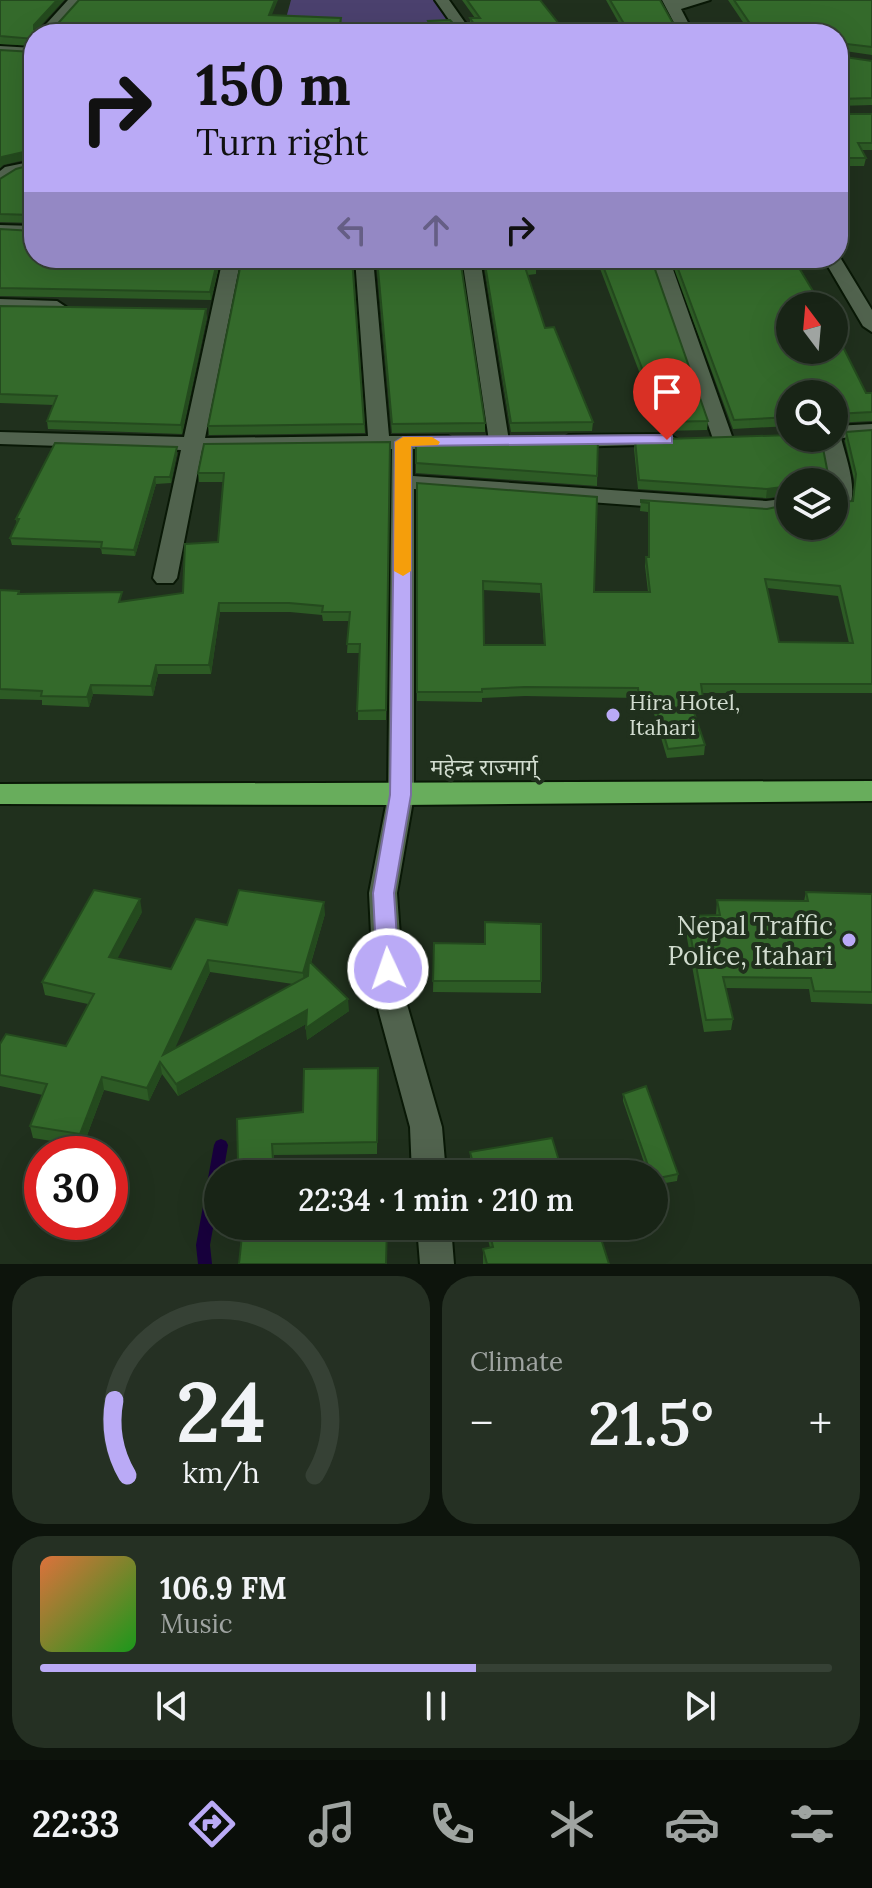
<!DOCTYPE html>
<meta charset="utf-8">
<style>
body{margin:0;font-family:Lora,"Noto Sans Devanagari",serif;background:#253023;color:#f1f3f6;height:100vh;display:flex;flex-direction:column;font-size:30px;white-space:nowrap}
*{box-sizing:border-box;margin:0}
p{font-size:26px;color:#9fa4a1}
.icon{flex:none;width:44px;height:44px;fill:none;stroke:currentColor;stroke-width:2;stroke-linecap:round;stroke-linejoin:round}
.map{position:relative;height:1264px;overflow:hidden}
.details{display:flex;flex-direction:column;gap:12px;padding:12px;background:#0d140c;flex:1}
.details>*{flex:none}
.banner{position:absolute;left:24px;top:24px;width:824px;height:244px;border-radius:32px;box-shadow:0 8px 32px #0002,0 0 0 2px #364135;background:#baaaf6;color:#111;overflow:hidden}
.needle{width:52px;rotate:344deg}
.fabs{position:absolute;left:776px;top:292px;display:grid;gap:16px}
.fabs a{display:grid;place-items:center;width:72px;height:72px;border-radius:50%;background:#182416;box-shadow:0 8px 32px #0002,0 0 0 2px #364135;font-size:40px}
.speed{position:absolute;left:24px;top:1136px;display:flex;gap:16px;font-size:40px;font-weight:700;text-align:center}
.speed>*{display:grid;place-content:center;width:104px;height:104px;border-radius:50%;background:#182416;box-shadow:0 8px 32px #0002,0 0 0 2px #364135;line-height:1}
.speed .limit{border:12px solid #d22;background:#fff;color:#111}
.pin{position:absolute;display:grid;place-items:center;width:68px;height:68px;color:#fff;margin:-82px -34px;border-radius:50% 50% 50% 0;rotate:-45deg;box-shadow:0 0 8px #0007}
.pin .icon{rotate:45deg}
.me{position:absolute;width:88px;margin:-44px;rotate:357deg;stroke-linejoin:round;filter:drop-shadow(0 0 6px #0008)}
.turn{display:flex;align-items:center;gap:28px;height:168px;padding:0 40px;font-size:36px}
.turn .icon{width:104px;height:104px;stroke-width:2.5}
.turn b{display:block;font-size:56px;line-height:68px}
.lanes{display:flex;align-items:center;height:76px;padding:0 40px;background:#0003;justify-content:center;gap:40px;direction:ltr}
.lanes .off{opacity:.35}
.big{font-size:60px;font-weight:600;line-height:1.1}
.details .card{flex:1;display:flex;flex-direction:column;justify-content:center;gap:12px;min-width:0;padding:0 28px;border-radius:32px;background:#253023}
.details .dial{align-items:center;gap:0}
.dial svg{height:208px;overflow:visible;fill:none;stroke:#364135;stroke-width:7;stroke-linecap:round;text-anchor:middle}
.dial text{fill:#f1f3f6;stroke:none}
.song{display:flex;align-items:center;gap:24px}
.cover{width:96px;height:96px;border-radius:12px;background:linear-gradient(135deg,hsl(20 70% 55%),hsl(120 70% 35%))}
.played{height:8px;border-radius:4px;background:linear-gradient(90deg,#baaaf6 55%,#364135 55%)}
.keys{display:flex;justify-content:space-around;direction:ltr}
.heat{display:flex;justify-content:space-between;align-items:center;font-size:44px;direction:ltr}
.details .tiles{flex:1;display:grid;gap:12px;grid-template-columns:1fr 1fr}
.card:last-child{grid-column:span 2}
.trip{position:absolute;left:204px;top:1160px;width:464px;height:80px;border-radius:40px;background:#182416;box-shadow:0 8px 32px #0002,0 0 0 2px #364135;font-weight:600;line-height:80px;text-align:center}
.tab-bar{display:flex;height:128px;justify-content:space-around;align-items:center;background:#0a0e09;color:#9fa4a1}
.tab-bar .icon{width:56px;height:56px}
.tab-bar .active{color:#baaaf6}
.tab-bar b{font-size:36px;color:#f1f3f6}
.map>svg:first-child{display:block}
.green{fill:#4b416e}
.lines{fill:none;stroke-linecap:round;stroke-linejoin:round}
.stream{fill:#18003d;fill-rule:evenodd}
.street-casing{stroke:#091806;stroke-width:4}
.highway-casing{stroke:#091806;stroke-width:4}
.street{fill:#51634e;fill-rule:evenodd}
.highway{fill:#68ad5c;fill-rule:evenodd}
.wall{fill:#2d5b25;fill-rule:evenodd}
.shaded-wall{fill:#244a1e}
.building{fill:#346a2b;stroke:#244a1e;stroke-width:2;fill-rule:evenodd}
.route{fill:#baaaf6;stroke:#796ea0;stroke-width:2}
.slow{fill:#f59e0b}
.poi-dot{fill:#baaaf6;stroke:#20301d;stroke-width:3}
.labels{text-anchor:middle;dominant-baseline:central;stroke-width:8;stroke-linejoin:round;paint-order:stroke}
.poi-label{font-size:22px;fill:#d1dccf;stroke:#20301d;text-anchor:start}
.street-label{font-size:22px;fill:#d1dccf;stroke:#20301d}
.near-poi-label{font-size:26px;fill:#d1dccf;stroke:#20301d;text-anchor:end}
</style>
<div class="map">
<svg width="872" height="1264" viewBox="0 0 872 1264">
<rect width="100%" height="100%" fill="#20301d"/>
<path class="green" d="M291 0H436L453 23 285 22Z"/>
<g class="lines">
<path class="stream" d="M221 1139 226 1141 228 1145 223 1174H218V1200L210 1245 212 1264H198L196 1245 214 1145 216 1141Z"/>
<g class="street-casing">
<path id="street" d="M68 0H82L52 34H37Z
M435 0H449L473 34H459Z
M662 0H710L681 9 694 34H680Z
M0 46 34 48V56L0 54Z
M34 161V171L16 174 0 184V171L5 167Z
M0 225 34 226V236L0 235Z
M838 254 872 310V332L863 326 823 258H838Z
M223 258H241L205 438 368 436 355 258H373L389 436H448L458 442 448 448 413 449V476L766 501 790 498V512L766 515 414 489V795L397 893 404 994 442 1127 446 1174H412L410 1127 374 994 369 893 388 795 392 449 202 450 177 578 173 583H157L153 578 181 450 0 444V432L184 437Z
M462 258H480L509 441 499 447 489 441Z
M651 258H669L733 439 730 443 723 445 713 439Z
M0 299 57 301 66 307 57 313 0 311Z
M872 424V436L841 438C846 458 858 489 849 508L834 509V482H829L821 438H834V426Z
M668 434 678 440 675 444 569 447 559 441 569 435Z
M417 1226H451L454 1264H420Z"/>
</g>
<g class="highway-casing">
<path id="highway" d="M872 781V801L401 805 0 804V784Z"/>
</g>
<use href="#street" class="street"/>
<use href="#highway" class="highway"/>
</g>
<path class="wall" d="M0 0H64L37 29 272 15 341 18 342 25 34 34V46L0 44Z
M462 0H540L567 34H431L428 28V21L459 30H473L470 25V18H475Z
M606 0H660L679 34H625Z
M728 0H872V55L838 50V51V34H751Z
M838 56 872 61V105L838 106Z
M838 114H872V150H862L866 158 864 166H838Z
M34 164V223L0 222V179Z
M0 229 221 258 211 300 0 296Z
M352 258 365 433 209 435 208 426Z
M376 258 485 423V432L392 433Z
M483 258H541V264H536V274L528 275 545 328 593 422 592 431 511 432Z
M596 258H651L708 421 707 430 659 431V424Z
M670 258H793L816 296 834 316 844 334 843 343H841L866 393H872V421L834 423V394H790V426L733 429Z
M0 306 207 317 182 434 48 429 47 421 54 405 0 403Z
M872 430V693H703L702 707H692L705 745 704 755 667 758 652 707H639L637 698 525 696 482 698V702L417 701V483L594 592H648L645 566 646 557H648V512L640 511 641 500 767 509 852 501 855 483 845 441 846 432ZM767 588 838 596 849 643 779 642ZM483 590 540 593 544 645H484Z
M598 439 597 486 416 473V463Z
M635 440 790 482V495L766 498 638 489 634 449Z
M390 442 386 720H358L359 653H347L349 621H323L322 615 290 612H220L211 674H158L153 696 93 694 89 707 42 705V700L0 699V590L19 591 20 594 123 602 183 593 218 542 223 482H199L198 473Z
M177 453 171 483 156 484 135 556 102 554 101 548 12 545 10 538 17 524 16 519Z
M806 892 872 894V1004L811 1002 809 989 726 988 733 1019 731 1030 704 1032 685 927 687 916 716 915 717 900 804 901Z
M142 912 117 958 171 969 227 925 325 914 311 963 349 1011 307 1040 306 1024 178 1096 162 1074 149 1101 104 1090 83 1146 33 1138 30 1126 43 1095 0 1086V1044L66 1046 88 1004 45 995 42 982ZM210 972 293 984 174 1049Z
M434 943 541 981V993L433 992Z
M378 1068 377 1154 274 1155V1172L239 1174 238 1163Z
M623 1094 678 1174 677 1181 654 1185V1174H648L623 1101Z
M470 1152 563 1174H472L470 1165Z
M485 1226H597L609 1264H483V1249L490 1248Z"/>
<path class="shaded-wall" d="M57 0H64L35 32 34 25Z
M275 0H278L269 22V15Z
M32 150 33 158 3 165 0 168V159L2 157Z
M218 258H221L211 300 210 292Z
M532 258H541V264L532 265Z
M206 309 207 317 182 434 181 425Z
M177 447V453L171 483 170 477Z
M155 477 156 484 135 556 134 550Z
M790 486V495L766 498 767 489Z
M219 603 220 612 211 674 209 665Z
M156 665 158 674 153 696 151 686Z
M91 685 93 694 89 707 87 697Z
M140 899 142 912 112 969 109 957Z
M324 902 325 914 304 986 303 973Z
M208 960 210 972 166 1068 163 1055Z
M348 999 349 1011 307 1040 306 1028Z
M307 1010 308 1023 178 1096 176 1084Z
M160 1062 162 1074 149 1101 147 1088Z
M102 1077 104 1090 83 1146 80 1134Z"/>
<path class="building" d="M0 0H57L34 25V29H53L79 0H275L269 15 341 18 338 34H34V39L0 36Z
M467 0H540L567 34H435L428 21 450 20 459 30H473L476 27 470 18H480Z
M610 0H660L679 34H627H630Z
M734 0H872V47L839 43 838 48V34H757Z
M0 50 33 52 34 51V152L32 150 2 157 0 159Z
M838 56 872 61V98L839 99 838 100Z
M838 114H872V143H858L866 158H838Z
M34 164V216L33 215 0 214V179L16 169Z
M34 225V258H218L210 292 0 288V229L33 231Z
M242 258H352L364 424 208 426Z
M377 258H460L485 423 392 424Z
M484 258H533L537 266 525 267 545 328 554 327 593 422 511 423Z
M600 258H651L708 421 659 422 662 421Z
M674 258H793L816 296H822L828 306H790V350H834V316L844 334 837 335 866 393H872V412L835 414 834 420V394H790V417L734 420Z
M0 306 206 309 181 425 47 421 57 396 0 394Z
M872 430V684H701L703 698H689L705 745 668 749 653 698H639L638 688 525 687 482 689V692H417V483L597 497 594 592H650L646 557H649V503L641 502V500L767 509 790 504V526H834V502L853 501 856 474 846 432ZM765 579 840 586 853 643 779 642ZM483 581 541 584 545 645H484Z
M790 435V438H821L828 474 833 476V482H790V486L767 489 639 480 635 440Z
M598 439 597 476 416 463V441Z
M390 442 386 710 357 711 360 644H347L350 612H322L323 606 289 603H219L209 665H156L151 686 91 685 87 697 41 696 42 691 0 689V590L19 591 18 594 122 592 119 602 183 593 185 544 218 542 224 473H198L204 444Z
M55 443 177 447 170 477H155L134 550 101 548 102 542 10 538 19 519H16Z
M94 890 140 899 109 957 171 969 196 919 227 925 239 890 324 902 303 973 208 960 163 1055 308 976 309 961 348 999 306 1028 307 1010 176 1084 160 1062 147 1088 102 1077 80 1134 30 1126 47 1084 0 1075V1044L6 1034 66 1046 94 994 42 982Z
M806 892 872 894V992L814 991 811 978 723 977 733 1019 706 1020 687 916 720 915 717 900 808 901Z
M485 922 541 924V981H433L434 943 485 944Z
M378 1068 377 1142 272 1144 273 1160 238 1163 237 1119 303 1112 304 1069Z
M646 1086 678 1174 654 1179V1174H651L623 1094Z
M552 1138 563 1174H476L470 1152Z
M243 1226H387L386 1264H239Z
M488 1226H597L609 1264H487L483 1249 493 1247Z"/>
<path class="route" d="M667 435 672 436V443L411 446V795L394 893 399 969 396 975 388 978 380 975 377 969 373 893 390 795 395 442 403 437Z"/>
<path class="slow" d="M432 437 440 442 438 445 411 446V571L403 576 394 571 395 442 403 437Z"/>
<g class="poi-dot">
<circle cx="613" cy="715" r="8"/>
<circle cx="849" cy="940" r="8"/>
</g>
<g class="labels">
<g class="poi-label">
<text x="629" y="702">Hira Hotel,<tspan x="629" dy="25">Itahari</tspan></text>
</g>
<g class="street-label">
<text x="484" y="767">महेन्द्र राज्मार्ग्</text>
</g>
<g class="near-poi-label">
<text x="833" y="925">Nepal Traffic<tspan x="833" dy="30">Police, Itahari</tspan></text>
</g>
</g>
</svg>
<div class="fabs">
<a><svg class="needle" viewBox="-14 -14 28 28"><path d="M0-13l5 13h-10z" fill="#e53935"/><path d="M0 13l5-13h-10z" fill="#9fa4a1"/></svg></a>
<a><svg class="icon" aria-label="search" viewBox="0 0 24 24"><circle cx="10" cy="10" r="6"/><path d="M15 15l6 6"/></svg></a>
<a><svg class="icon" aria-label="layers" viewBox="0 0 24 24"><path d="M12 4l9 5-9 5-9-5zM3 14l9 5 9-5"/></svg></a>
</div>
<div class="speed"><div class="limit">30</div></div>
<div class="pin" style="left:667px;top:440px;background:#d93025"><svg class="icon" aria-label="arrive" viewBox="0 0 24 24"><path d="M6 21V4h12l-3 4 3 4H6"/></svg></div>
<svg class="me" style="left:388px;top:969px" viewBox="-20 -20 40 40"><circle r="17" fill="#baaaf6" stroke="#fff" stroke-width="3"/><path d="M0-11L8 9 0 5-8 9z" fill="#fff"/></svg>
<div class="trip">22:34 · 1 min · 210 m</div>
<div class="banner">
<div class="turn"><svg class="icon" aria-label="right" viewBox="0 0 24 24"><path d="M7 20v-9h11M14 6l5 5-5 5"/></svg><div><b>150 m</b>Turn right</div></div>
<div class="lanes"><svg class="icon off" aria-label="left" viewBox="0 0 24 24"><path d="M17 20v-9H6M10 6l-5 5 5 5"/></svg><svg class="icon off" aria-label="ahead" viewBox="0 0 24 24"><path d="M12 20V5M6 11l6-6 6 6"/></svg><svg class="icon" aria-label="right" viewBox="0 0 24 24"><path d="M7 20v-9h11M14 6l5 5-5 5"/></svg></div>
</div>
</div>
<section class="details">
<div class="tiles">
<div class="card dial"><svg viewBox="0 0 100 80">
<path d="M14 69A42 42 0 1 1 86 69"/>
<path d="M14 69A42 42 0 0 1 9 40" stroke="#baaaf6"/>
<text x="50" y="56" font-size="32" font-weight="700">24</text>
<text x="50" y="72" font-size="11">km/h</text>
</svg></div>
<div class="card"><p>Climate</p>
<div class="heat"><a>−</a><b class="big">21.5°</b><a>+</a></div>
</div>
<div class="card">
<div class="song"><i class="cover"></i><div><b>106.9 FM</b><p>Music</p></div></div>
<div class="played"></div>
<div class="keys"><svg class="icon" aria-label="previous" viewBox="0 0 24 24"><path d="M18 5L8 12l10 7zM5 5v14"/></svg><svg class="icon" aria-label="pause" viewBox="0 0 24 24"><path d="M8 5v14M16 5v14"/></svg><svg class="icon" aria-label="next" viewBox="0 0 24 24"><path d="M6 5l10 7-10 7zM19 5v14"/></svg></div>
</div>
</div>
</section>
<nav class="tab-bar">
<b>22:33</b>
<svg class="icon active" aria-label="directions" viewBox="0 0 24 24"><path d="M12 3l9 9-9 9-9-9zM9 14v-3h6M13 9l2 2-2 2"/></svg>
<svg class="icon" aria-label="music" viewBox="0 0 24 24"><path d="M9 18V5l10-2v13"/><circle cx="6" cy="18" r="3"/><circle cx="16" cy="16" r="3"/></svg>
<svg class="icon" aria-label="phone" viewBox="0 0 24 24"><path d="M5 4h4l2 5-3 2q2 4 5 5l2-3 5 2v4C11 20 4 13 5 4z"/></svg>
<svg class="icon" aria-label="climate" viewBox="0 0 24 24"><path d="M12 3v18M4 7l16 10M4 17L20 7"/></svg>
<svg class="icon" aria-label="car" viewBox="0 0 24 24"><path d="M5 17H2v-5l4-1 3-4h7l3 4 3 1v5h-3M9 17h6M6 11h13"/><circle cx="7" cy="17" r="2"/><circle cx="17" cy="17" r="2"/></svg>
<svg class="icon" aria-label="filters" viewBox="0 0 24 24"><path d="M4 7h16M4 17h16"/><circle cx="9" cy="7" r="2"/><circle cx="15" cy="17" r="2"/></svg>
</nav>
